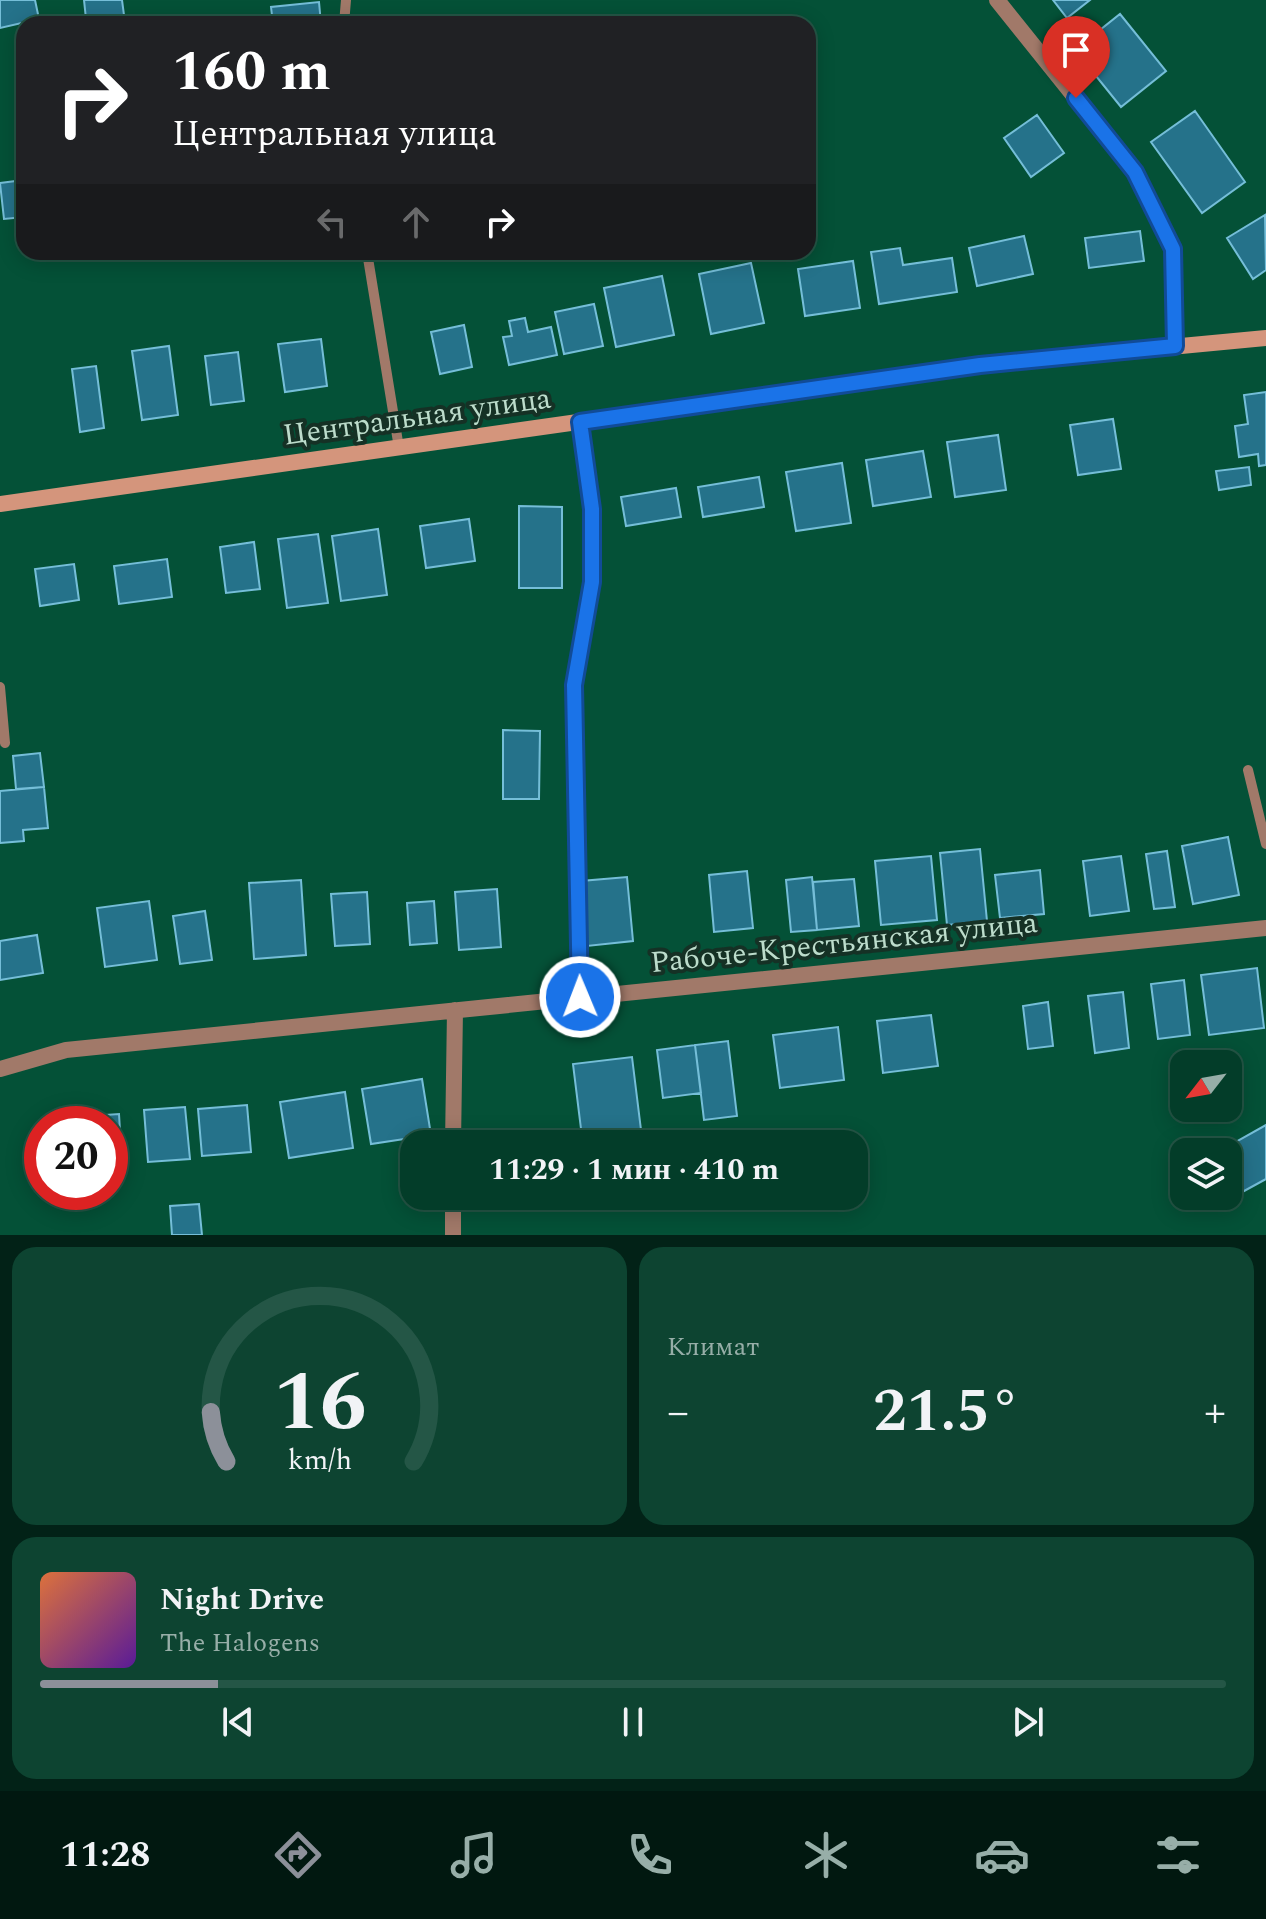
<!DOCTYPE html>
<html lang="ru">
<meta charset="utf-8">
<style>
body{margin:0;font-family:Spectral,serif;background:#0d4431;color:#f1f3f6;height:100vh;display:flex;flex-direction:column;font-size:30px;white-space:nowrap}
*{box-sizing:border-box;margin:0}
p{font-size:26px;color:#97aea8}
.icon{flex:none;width:44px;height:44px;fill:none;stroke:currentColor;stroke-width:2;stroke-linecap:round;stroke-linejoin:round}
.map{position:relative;height:1235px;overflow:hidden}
.panel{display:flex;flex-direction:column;gap:12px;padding:12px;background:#022217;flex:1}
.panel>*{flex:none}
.top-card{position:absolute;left:16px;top:16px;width:800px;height:244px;border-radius:24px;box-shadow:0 4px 20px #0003,0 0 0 2px #245646;background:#202124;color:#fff;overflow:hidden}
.needle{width:52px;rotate:239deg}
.controls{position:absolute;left:1170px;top:1050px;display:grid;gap:16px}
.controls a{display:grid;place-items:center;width:72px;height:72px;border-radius:16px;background:#033d29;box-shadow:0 4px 20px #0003,0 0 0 2px #245646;font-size:40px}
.speed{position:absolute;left:24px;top:1106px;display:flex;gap:16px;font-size:40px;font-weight:700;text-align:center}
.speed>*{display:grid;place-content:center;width:104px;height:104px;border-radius:50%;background:#033d29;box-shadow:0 4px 20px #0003,0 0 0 2px #245646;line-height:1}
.speed .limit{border:12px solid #d22;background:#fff;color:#111}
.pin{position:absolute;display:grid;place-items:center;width:68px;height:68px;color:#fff;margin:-82px -34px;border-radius:50% 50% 50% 0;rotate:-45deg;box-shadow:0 0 8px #0007}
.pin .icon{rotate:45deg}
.me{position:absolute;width:88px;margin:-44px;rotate:359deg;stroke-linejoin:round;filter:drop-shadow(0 0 6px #0008)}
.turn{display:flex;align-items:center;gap:28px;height:168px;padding:0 24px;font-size:36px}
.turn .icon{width:104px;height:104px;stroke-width:2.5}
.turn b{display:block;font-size:56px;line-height:68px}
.lanes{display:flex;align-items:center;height:76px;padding:0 24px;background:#0003;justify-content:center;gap:40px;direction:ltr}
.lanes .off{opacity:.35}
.big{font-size:60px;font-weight:700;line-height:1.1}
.panel .tile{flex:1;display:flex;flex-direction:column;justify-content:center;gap:12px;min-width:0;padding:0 28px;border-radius:24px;background:#0d4431}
.panel .dial{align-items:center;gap:0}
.dial svg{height:208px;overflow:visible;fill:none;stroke:#245646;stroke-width:7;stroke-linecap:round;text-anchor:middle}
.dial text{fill:#f1f3f6;stroke:none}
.song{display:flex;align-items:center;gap:24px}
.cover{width:96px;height:96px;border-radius:12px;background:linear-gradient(135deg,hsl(20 70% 55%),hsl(270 70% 35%))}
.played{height:8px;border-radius:4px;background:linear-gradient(90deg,#8c9099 15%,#245646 15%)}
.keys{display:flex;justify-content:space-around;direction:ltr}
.heat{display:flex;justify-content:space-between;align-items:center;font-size:44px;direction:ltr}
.panel .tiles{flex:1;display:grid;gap:12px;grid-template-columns:1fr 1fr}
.tile:last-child{grid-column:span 2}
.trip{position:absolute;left:400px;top:1130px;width:468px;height:80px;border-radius:24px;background:#033d29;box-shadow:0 4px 20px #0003,0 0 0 2px #245646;font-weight:700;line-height:80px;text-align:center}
.tabs{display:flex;height:128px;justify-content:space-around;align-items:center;background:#011810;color:#97aea8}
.tabs .icon{width:56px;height:56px}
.tabs .on{color:#8c9099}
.tabs b{font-size:36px;color:#f1f3f6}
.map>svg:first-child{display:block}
.building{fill:#25728a;stroke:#75bed8;stroke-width:2}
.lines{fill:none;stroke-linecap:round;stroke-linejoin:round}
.lane{stroke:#a17969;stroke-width:10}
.street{stroke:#a17969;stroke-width:16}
.secondary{stroke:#d4957c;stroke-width:16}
.route-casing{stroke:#114b97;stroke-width:20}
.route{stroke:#1a73e8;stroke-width:14}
.labels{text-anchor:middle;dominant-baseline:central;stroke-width:8;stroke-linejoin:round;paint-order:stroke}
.street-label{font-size:30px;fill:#bcdccb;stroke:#153125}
</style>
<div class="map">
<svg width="1266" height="1235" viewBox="0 0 1266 1235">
<rect width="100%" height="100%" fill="#045137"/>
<path class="building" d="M0 0H35L39 19 0 28Z
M84 0H122L124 15 86 19Z
M1053 0H1090L1067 18Z
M319 2 321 24H273L271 7Z
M1120 14 1166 71 1121 107 1075 50Z
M1195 111 1245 182 1202 213 1151 142Z
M1037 115 1064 153 1031 177 1004 138Z
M24 180V217L4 219 0 183Z
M1265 215 1266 270 1253 279 1227 238Z
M1140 231 1144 261 1089 268 1085 238Z
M1024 236 1033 274 977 286 969 248Z
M900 248 903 265 952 258 957 292 879 304 871 252Z
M853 261 860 308 805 316 798 269Z
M751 263 764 323 711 334 699 274Z
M662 276 674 335 616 347 604 288Z
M594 304 603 346 564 354 555 312Z
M525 318 528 332 551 327 557 355 509 365 503 337 512 336 509 321Z
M464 325 472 367 440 374 431 332Z
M321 339 327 386 285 392 278 344Z
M169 346 178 415 142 420 132 351Z
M238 352 244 401 211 405 205 356Z
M96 366 104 428 80 432 72 369Z
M1266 392V465L1259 466 1258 454 1239 457 1235 426 1248 424 1244 395Z
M1113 419 1121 469 1078 475 1070 425Z
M998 435 1006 490 955 497 947 442Z
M923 451 931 497 873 506 866 460Z
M842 463 851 523 796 531 786 472Z
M1249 467 1251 485 1219 490 1216 471Z
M759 477 764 507 703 517 698 487Z
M676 488 681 517 626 526 621 497Z
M519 506 562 507V588H519Z
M469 519 475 561 426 568 420 526Z
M378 529 387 595 341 601 332 536Z
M318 534 328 603 287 608 278 539Z
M254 542 260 589 226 593 220 547Z
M167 559 172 597 119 604 114 566Z
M74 564 79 600 40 606 35 569Z
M503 730 540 731 539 799H503Z
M40 753 44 787 16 789 13 756Z
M44 787 48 828 23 830 24 841 0 843V791Z
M1228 837 1239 895 1193 904 1182 846Z
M980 849 987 921 947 925 940 853Z
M1167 851 1175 907 1154 909 1146 854Z
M931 856 937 920 881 925 875 861Z
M1121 856 1129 911 1090 916 1083 861Z
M1040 870 1044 914 1000 918 995 875Z
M747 871 753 928 714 932 709 875Z
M627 877 633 941 587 946 581 881Z
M812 877 817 930 791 932 786 880Z
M854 879 859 926 817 930 813 882Z
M301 880 306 955 254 959 249 883Z
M497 889 501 947 459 950 455 892Z
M367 892 370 944 335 946 331 894Z
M149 901 157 960 105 967 97 908Z
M434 901 437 943 410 945 407 903Z
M205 911 212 960 180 964 173 916Z
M37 935 43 973 0 980V941Z
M1257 968 1264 1028 1209 1035 1201 975Z
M1184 980 1190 1035 1158 1039 1151 984Z
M1123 992 1129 1048 1095 1053 1088 996Z
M1048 1002 1053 1046 1028 1049 1023 1006Z
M931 1015 938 1066 883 1073 877 1021Z
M838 1027 844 1080 780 1088 773 1035Z
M728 1041 737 1116 704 1120 695 1045Z
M695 1045 701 1093 663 1098 657 1050Z
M632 1057 641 1130 582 1137 573 1064Z
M422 1079 431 1135 371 1144 362 1089Z
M345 1092 353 1148 289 1158 280 1102Z
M247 1105 251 1152 202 1156 198 1109Z
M185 1107 190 1159 148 1162 144 1110Z
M119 1114 122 1164 110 1165V1124H77L76 1117Z
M1266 1125V1179L1224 1202 1221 1196H1228V1152H1218Z
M199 1204 202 1235H172L170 1206Z"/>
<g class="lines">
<path class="lane" d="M344 24 346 0
M367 252 399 448
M0 687 5 743
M1248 770 1266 844
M580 997 574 685 592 582V509L580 422"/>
<path class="street" d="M997 0 1135 172 1173 249 1175 346
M0 1069 66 1050 1266 928
M453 1144 455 1010
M453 1235V1196"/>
<path class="secondary" d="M0 504 980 365 1266 338"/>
</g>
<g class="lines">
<g class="route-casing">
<path id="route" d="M580 997 574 685 592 582V509L580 422 980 365 1175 346 1173 249 1135 172 1076 98"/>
</g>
<use href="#route" class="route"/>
</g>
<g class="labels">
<g class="street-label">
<text transform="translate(417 417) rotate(-8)">Центральная улица</text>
<text transform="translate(844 943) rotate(-6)">Рабоче-Крестьянская улица</text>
</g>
</g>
</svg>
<div class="controls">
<a><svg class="needle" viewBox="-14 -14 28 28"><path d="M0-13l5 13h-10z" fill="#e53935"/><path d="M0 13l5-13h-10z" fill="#97aea8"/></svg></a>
<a><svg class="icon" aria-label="layers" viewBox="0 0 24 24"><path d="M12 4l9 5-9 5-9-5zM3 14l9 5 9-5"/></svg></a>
</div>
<div class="speed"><div class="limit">20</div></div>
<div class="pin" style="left:1076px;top:98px;background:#d93025"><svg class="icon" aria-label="arrive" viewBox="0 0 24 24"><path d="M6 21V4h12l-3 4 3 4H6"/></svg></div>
<svg class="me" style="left:580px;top:997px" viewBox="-20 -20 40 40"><circle r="17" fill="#1a73e8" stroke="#fff" stroke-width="3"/><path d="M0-11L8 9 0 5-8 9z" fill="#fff"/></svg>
<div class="trip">11:29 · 1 мин · 410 m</div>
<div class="top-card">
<div class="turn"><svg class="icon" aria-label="right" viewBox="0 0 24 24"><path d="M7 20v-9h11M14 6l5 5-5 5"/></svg><div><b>160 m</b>Центральная улица</div></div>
<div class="lanes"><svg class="icon off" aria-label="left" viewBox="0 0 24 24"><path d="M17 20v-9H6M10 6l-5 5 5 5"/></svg><svg class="icon off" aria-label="ahead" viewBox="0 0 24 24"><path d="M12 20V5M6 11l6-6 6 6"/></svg><svg class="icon" aria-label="right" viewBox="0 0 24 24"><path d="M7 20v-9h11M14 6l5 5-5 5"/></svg></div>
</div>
</div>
<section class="panel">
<div class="tiles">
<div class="tile dial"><svg viewBox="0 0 100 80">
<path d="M14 69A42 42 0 1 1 86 69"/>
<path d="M14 69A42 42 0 0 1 8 50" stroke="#8c9099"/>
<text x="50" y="56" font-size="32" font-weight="700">16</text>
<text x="50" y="72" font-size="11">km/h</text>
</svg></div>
<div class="tile"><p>Климат</p>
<div class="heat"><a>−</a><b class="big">21.5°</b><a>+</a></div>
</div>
<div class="tile">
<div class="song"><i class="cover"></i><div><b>Night Drive</b><p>The Halogens</p></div></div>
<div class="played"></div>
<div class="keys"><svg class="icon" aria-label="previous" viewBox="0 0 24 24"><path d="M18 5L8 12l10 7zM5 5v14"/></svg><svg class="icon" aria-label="pause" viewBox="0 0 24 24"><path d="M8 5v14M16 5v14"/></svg><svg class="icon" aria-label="next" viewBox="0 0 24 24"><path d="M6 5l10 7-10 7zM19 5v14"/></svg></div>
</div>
</div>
</section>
<nav class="tabs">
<b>11:28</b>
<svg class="icon on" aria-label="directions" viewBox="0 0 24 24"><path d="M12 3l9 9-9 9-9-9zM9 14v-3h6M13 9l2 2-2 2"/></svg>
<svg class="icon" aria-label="music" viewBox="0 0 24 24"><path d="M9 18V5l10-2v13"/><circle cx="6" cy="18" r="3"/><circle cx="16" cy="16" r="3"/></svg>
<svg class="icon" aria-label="phone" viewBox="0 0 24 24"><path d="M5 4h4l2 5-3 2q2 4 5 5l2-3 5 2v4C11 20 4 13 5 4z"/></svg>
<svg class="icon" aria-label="climate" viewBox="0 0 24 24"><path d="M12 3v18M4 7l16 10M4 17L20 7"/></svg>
<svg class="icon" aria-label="car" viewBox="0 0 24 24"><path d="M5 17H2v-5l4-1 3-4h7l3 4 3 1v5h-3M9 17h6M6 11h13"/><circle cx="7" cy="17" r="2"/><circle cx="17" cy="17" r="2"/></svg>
<svg class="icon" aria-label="filters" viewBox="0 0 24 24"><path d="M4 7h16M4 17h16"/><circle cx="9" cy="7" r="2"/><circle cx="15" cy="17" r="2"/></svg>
</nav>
